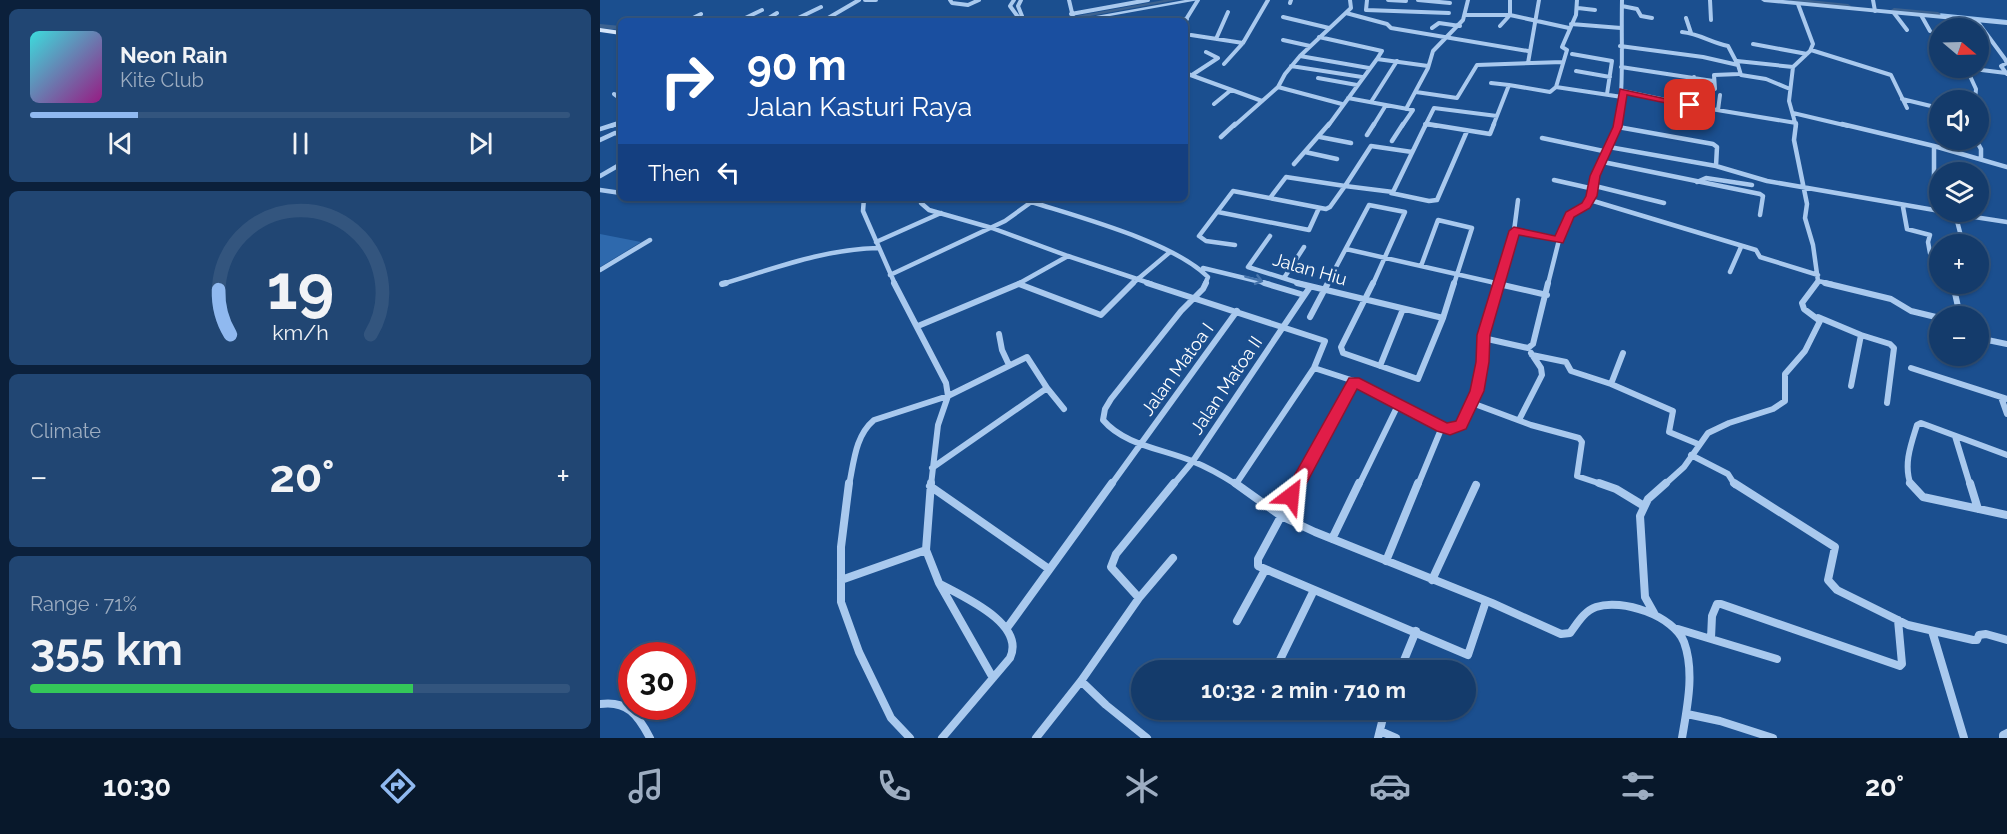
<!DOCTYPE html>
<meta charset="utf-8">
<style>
body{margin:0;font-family:Raleway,sans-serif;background:#214673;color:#f1f3f6;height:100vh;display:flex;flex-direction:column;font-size:22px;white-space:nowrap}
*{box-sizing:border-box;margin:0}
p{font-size:20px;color:#9dadc1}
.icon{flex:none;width:33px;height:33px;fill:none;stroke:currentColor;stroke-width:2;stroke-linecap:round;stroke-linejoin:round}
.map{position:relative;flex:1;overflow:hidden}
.drawer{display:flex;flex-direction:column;gap:9px;padding:9px;background:#0b203b;width:600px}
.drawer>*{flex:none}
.top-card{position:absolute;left:18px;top:18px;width:570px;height:183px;border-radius:9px;box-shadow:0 2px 4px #0004,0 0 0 2px #33557e;background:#1a4fa0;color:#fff;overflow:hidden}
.needle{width:39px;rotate:109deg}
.tools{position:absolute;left:1329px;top:18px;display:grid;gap:12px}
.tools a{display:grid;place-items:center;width:60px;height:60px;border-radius:50%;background:#143b6b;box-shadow:0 2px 4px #0004,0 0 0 2px #33557e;font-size:30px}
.speed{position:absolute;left:18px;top:642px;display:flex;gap:12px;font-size:30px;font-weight:700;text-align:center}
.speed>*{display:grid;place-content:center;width:78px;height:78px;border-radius:50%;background:#143b6b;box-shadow:0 2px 4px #0004,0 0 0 2px #33557e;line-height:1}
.speed .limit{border:9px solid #d22;background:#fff;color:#111}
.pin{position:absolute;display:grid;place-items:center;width:51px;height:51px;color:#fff;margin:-26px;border-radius:12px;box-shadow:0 3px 9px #0006}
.me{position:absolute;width:66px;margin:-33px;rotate:29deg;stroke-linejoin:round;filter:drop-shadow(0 0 4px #0008)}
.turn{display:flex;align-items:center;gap:21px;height:126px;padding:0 30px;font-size:27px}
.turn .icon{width:78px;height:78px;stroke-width:2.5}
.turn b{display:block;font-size:42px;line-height:51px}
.then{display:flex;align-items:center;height:57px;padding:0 30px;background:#0003;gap:12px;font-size:22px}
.big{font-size:45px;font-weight:700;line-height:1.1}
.drawer .widget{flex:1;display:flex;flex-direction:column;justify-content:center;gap:9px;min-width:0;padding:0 21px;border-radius:9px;background:#214673}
.drawer .dial{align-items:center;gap:0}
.dial svg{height:156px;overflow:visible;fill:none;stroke:#33557e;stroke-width:7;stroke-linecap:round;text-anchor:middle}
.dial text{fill:#f1f3f6;stroke:none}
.song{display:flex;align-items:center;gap:18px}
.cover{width:72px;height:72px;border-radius:9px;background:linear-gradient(135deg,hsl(180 70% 55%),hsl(310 70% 35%))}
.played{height:6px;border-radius:3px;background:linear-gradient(90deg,#90b9f0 20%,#33557e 20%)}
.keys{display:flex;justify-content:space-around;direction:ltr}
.heat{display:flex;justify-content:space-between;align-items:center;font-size:33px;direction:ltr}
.charge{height:9px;border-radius:4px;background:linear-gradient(90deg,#34c759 71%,#33557e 0)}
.trip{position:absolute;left:531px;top:660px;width:345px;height:60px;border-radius:30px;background:#143b6b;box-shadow:0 2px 4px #0004,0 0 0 2px #33557e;font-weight:700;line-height:60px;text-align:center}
.tabs{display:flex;height:96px;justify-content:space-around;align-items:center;background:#08182b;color:#9dadc1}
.tabs .icon{width:42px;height:42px}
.tabs .active{color:#90b9f0}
.tabs b{font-size:27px;color:#f1f3f6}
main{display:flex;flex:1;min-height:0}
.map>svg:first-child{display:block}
.green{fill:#2e69ad}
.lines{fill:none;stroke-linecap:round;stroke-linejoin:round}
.stream{stroke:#9cc4f0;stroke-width:2}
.canal{fill:#3c6290;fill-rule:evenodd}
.minor-far3{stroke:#a9c9ee;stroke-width:4}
.minor-far2{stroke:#a9c9ee;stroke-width:4.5}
.minor-far1{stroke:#a9c9ee;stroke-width:6}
.minor{stroke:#a9c9ee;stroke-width:8}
.tertiary{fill:#a9c9ee;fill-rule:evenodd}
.secondary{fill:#d6e6fa;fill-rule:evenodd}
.oneway{stroke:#4674ac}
.route{fill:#e11d48;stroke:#92132f;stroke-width:1.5}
.labels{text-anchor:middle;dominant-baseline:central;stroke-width:6;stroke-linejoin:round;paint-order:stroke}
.street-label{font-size:18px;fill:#fff;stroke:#1b4f8f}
</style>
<main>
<section class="drawer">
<div class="widget">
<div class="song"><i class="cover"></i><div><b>Neon Rain</b><p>Kite Club</p></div></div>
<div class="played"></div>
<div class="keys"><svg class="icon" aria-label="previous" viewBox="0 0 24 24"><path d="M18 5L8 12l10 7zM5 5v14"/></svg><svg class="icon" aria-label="pause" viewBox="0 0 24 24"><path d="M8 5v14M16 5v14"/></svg><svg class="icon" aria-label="next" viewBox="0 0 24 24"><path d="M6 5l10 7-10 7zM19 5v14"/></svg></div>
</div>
<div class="widget dial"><svg viewBox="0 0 100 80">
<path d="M14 69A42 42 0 1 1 86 69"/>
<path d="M14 69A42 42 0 0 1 8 46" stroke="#90b9f0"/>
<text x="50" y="56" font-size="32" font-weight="700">19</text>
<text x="50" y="72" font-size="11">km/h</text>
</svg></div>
<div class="widget"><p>Climate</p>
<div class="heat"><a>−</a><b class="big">20°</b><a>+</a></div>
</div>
<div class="widget"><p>Range · 71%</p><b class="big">355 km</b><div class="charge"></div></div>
</section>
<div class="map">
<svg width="1407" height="738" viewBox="0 0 1407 738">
<rect width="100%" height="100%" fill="#1b4f8f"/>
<path class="green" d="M0 234 41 242 0 267Z"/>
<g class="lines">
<path class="stream" d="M1338 14 1407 21"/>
<path class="canal" d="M564 0H577L463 21H449Z
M1189 0H1209L1248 4 1251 6 1248 8 1192 2Z
M1294 8 1338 12 1341 14 1338 16 1292 11 1291 10Z
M0 24 21 26V30L0 28Z"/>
<path class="minor-far3" d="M265 0H276
M350 0 352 3 368 5 379 0
M414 0 410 6 421 21
M421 0 418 6 424 21
M469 0 473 17
M767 0 766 10 849 13
M788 0 806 1
M818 0 850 3
M1110 0 1111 20
M1273 0 1275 11
M690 3 691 0
M1022 6 1037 9 1041 16 1052 18
M978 8 995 10
M746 13 787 24 791 28 928 51
M1294 13 1307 30
M471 14 548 0
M866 15H910L969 28
M1321 15 1330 31
M683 17 729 28
M1086 18 1091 33
M87 21 101 14
M139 21 162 10
M164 21 177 13
M192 21 221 7
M223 21 259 0
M573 21 587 19
M585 21 598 0
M1377 21 1405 59 1407 63 1401 66 1407 74
M971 24 1021 28
M900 26 910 15V0
M832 28 839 23 860 26
M1082 32C1100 34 1110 42 1128 46L1138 65
M591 35 643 43
M719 37 782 51 777 59
M616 39 628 12
M683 40 710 46
M1153 44 1207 54
M1020 46 1103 57 1138 65 1141 75 1166 79 1190 89
M967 50 962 47 976 15 977 0
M1211 50 1291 75 1307 108
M972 54 1012 61 1007 94
M700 56 769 68
M1137 61 1193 67
M928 63 939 0
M624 64 643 43 668 0
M691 66 762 77
M1021 67 1113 81
M1365 68 1406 73
M976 71 1010 77
M585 73 662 101
M592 75 618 58 606 52
M1370 76 1376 89 1375 100
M718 78 757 85
M891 83 909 85
M678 87 742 104
M956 87 967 50
M1115 89 1114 75 1139 74
M1023 91 1099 107 1196 123
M816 92 857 98 877 65 963 62
M14 94 21 99
M748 98 813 110 802 126
M1302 99 1339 108
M771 102 797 61
M614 104 631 90
M1090 105 1094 77
M806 109 828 68 833 51 863 20 868 0
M1118 110 1120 95
M1193 113 1248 126
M825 124 837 126
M11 126 21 123
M634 126 678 87 685 74 700 56 751 8 750 0
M728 126 777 59 828 66
M773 126 786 105
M825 126 834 108 897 116
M893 126 909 85 950 92 956 87 1022 97
M1018 126C1024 84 1021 42 1022 0
M1196 126 1189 101 1193 67 1210 51 1213 44 1198 4"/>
<path class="minor-far2" d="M828 124 890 134 894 124
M1196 124 1194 140 1207 204 1205 218 1213 245 1218 281 1216 284
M1242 124 1334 146 1407 167
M1018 127 1113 144 1117 147 1116 166
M0 129 16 124
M767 135 774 124
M621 137 635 124
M720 137 751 143
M942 138 1008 152
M0 140 15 133 21 134
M1376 140 1381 149V159
M792 141 803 124
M1334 146V181L1340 202
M1009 147 1116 166 1167 181 1340 211
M705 152 737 159
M1003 162 1160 194 1163 196 1160 215
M694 164 729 124
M0 176 21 164
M954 180 994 189
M1097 182 1106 178 1152 185
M995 186 1064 203
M0 190 21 193
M791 193 829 201 837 200 867 131
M264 198 263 211 295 284
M321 198V203L329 210 392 228 468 256
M419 198C470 215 571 240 608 277L605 284
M670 198 686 177 745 186 771 146 812 152
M990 200 1156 250 1160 257 1218 275
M1303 207 1307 229 1330 235 1328 242 1330 253 1340 260
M618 212 709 230 719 208
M1342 212 1407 222
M1355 213 1363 244
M914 231 959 240
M670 236 648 267 702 284
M276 242 341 213
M635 245 606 241 599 236 633 191 726 209 730 207 745 186 793 192 826 124
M746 249 900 284
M821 266 838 220 872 228 854 284
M603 268 669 284
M0 270 50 240
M1130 272 1141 247
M290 275 405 221 437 198
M684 278 704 247
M1218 281 1232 284
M122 284C173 269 224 249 278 248
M418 284 468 256 552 284
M532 284 570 252
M727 284 769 205 805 212 773 284
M898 284 914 231 918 200
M948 284 959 240 969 215 990 200 995 176 1018 124"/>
<path class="minor-far1" d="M294 283 346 383 348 396 338 425 331 485
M547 283 725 341 714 368 636 484
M606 283 603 289 581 311 511 399 505 409 503 420C524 445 563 449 592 461 607 467 623 476 637 485
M664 283 704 295
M697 283 843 318
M773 283 741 347 743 353 818 379 843 318 854 283
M894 283 947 295
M1225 283 1291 299 1311 311 1340 318
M122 284 126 283
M419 284 501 315 533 283
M1353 284 1360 316
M710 317 728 283
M1218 317 1261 335 1251 386
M318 326 421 283
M399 334 402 350 409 365
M1261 335 1290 344 1294 348 1287 403
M883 338 928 348 933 344 948 283
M1378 338 1407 344
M932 355 966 362 971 371 1011 384 1023 353
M780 366 803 309
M714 368 754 381 842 427 818 485
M1311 368 1407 399
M1011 384 1073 411 1069 432 1098 444
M447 388 464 409
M1401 397 1407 414
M872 403 931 425 979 438 982 442 977 476 1004 485
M919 420 942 375 941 368 931 353
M842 427 850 429 861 425 877 391 883 362V335L899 283
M1355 436 1370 485
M1091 455 1128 474 1135 485
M249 485C254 462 255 436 274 420L348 396 427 357 447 388 332 468
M511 485 637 311
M573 485 593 461 710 287
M698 485 754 381
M759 485 799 403
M1064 485 1084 467 1108 433 1129 423 1173 409 1185 401V374L1205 351 1220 321 1204 309 1202 303 1217 283
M1311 485C1303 465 1311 444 1317 425L1321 423 1407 455"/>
<path class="minor" d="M249 483 241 547V602L259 652 291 718 310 738
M331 483 326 550 339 583 393 678
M635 483 681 516 715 532 892 603 961 634 970 633C977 624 984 611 996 607 1022 598 1074 616 1084 642 1095 672 1087 708 1082 738
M699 483 658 559V566L868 655 886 601
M999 483 1016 489 1044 506
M1134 483 1235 547 1228 580 1237 590 1308 625 1373 640H1377L1379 635 1386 634 1407 640
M1310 483 1323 497 1407 515
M1370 483 1378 509
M330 486 449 569
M732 539 759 483
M786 561 818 483
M241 580 326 550
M832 580 876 485
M340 584C364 597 426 624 410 658L342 738
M539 598 573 558
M1054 613 1045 597 1040 516 1048 499 1066 483
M637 621 665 570
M407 628 512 483
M1078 629 1177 659
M1332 631 1364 738
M1111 638 1112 616 1117 604H1121L1300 666 1302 664 1298 620
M675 670 714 590
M800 670 816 631
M481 681 506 705 547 738
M0 704C27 700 38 715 50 738
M1087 714 1120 721 1173 738
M780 731 796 738
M436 738 481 681 539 598 511 567 516 554 574 483
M778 738 785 710
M1403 738V735L1407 733"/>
<path class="tertiary" d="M585 0H599L482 21H468Z
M1161 0H1183L1407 21V25L1164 2Z"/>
<path class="secondary" d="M0 28 21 31V35L0 32Z"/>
</g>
<defs><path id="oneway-shaft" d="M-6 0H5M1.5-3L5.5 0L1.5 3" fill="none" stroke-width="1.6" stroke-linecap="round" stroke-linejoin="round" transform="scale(1.5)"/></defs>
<use class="oneway" href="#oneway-shaft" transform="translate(654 279) rotate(15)"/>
<path class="route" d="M1020 89 1094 105 1090 108 1027 95 1022 127 1000 176 997 196 990 208 974 217 963 243 919 235 890 335 889 362 884 391 866 429 850 435 837 431 757 389 697 501 691 503 685 501 683 496 685 492 749 378H759L847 423 856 421 870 391 876 362 877 335 909 231 914 227 955 236 966 212 982 203 986 196 990 176 1013 127Z"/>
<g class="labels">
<g class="street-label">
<text transform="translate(710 269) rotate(16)">Jalan Hiu</text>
<text transform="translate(577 369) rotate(-54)">Jalan Matoa I</text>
<text transform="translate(626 385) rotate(-56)">Jalan Matoa II</text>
</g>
</g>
</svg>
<div class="tools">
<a><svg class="needle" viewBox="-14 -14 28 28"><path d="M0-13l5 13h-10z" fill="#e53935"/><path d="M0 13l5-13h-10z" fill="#9dadc1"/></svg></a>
<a><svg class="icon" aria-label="sound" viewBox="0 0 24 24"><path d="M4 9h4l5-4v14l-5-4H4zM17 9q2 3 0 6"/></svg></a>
<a><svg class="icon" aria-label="layers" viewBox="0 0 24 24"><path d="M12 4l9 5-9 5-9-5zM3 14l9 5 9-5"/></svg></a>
<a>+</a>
<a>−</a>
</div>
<div class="speed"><div class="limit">30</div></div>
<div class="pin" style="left:1090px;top:105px;background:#d93025"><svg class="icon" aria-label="arrive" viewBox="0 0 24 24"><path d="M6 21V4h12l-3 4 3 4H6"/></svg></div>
<svg class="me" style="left:691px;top:496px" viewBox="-20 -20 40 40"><path d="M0-17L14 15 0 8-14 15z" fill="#e11d48" stroke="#fff" stroke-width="4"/></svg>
<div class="trip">10:32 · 2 min · 710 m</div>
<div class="top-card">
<div class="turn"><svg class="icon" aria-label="right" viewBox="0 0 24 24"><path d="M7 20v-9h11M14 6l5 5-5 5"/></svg><div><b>90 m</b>Jalan Kasturi Raya</div></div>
<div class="then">Then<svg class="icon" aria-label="left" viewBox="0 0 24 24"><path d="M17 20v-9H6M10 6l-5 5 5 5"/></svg></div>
</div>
</div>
</main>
<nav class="tabs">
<b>10:30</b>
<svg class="icon active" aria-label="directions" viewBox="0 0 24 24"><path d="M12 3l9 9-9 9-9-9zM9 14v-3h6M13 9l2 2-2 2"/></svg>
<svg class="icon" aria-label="music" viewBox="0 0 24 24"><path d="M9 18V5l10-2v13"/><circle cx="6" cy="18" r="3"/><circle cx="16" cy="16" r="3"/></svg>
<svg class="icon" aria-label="phone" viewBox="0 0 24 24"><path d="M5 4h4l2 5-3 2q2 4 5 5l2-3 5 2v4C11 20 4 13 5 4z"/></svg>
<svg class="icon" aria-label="climate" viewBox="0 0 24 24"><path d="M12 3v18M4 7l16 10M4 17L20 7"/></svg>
<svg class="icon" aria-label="car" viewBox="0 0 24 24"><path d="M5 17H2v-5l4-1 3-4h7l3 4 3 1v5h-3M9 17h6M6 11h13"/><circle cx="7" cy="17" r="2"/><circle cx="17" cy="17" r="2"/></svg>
<svg class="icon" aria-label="filters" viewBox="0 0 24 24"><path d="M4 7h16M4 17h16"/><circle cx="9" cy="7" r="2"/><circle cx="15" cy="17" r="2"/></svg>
<b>20°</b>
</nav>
